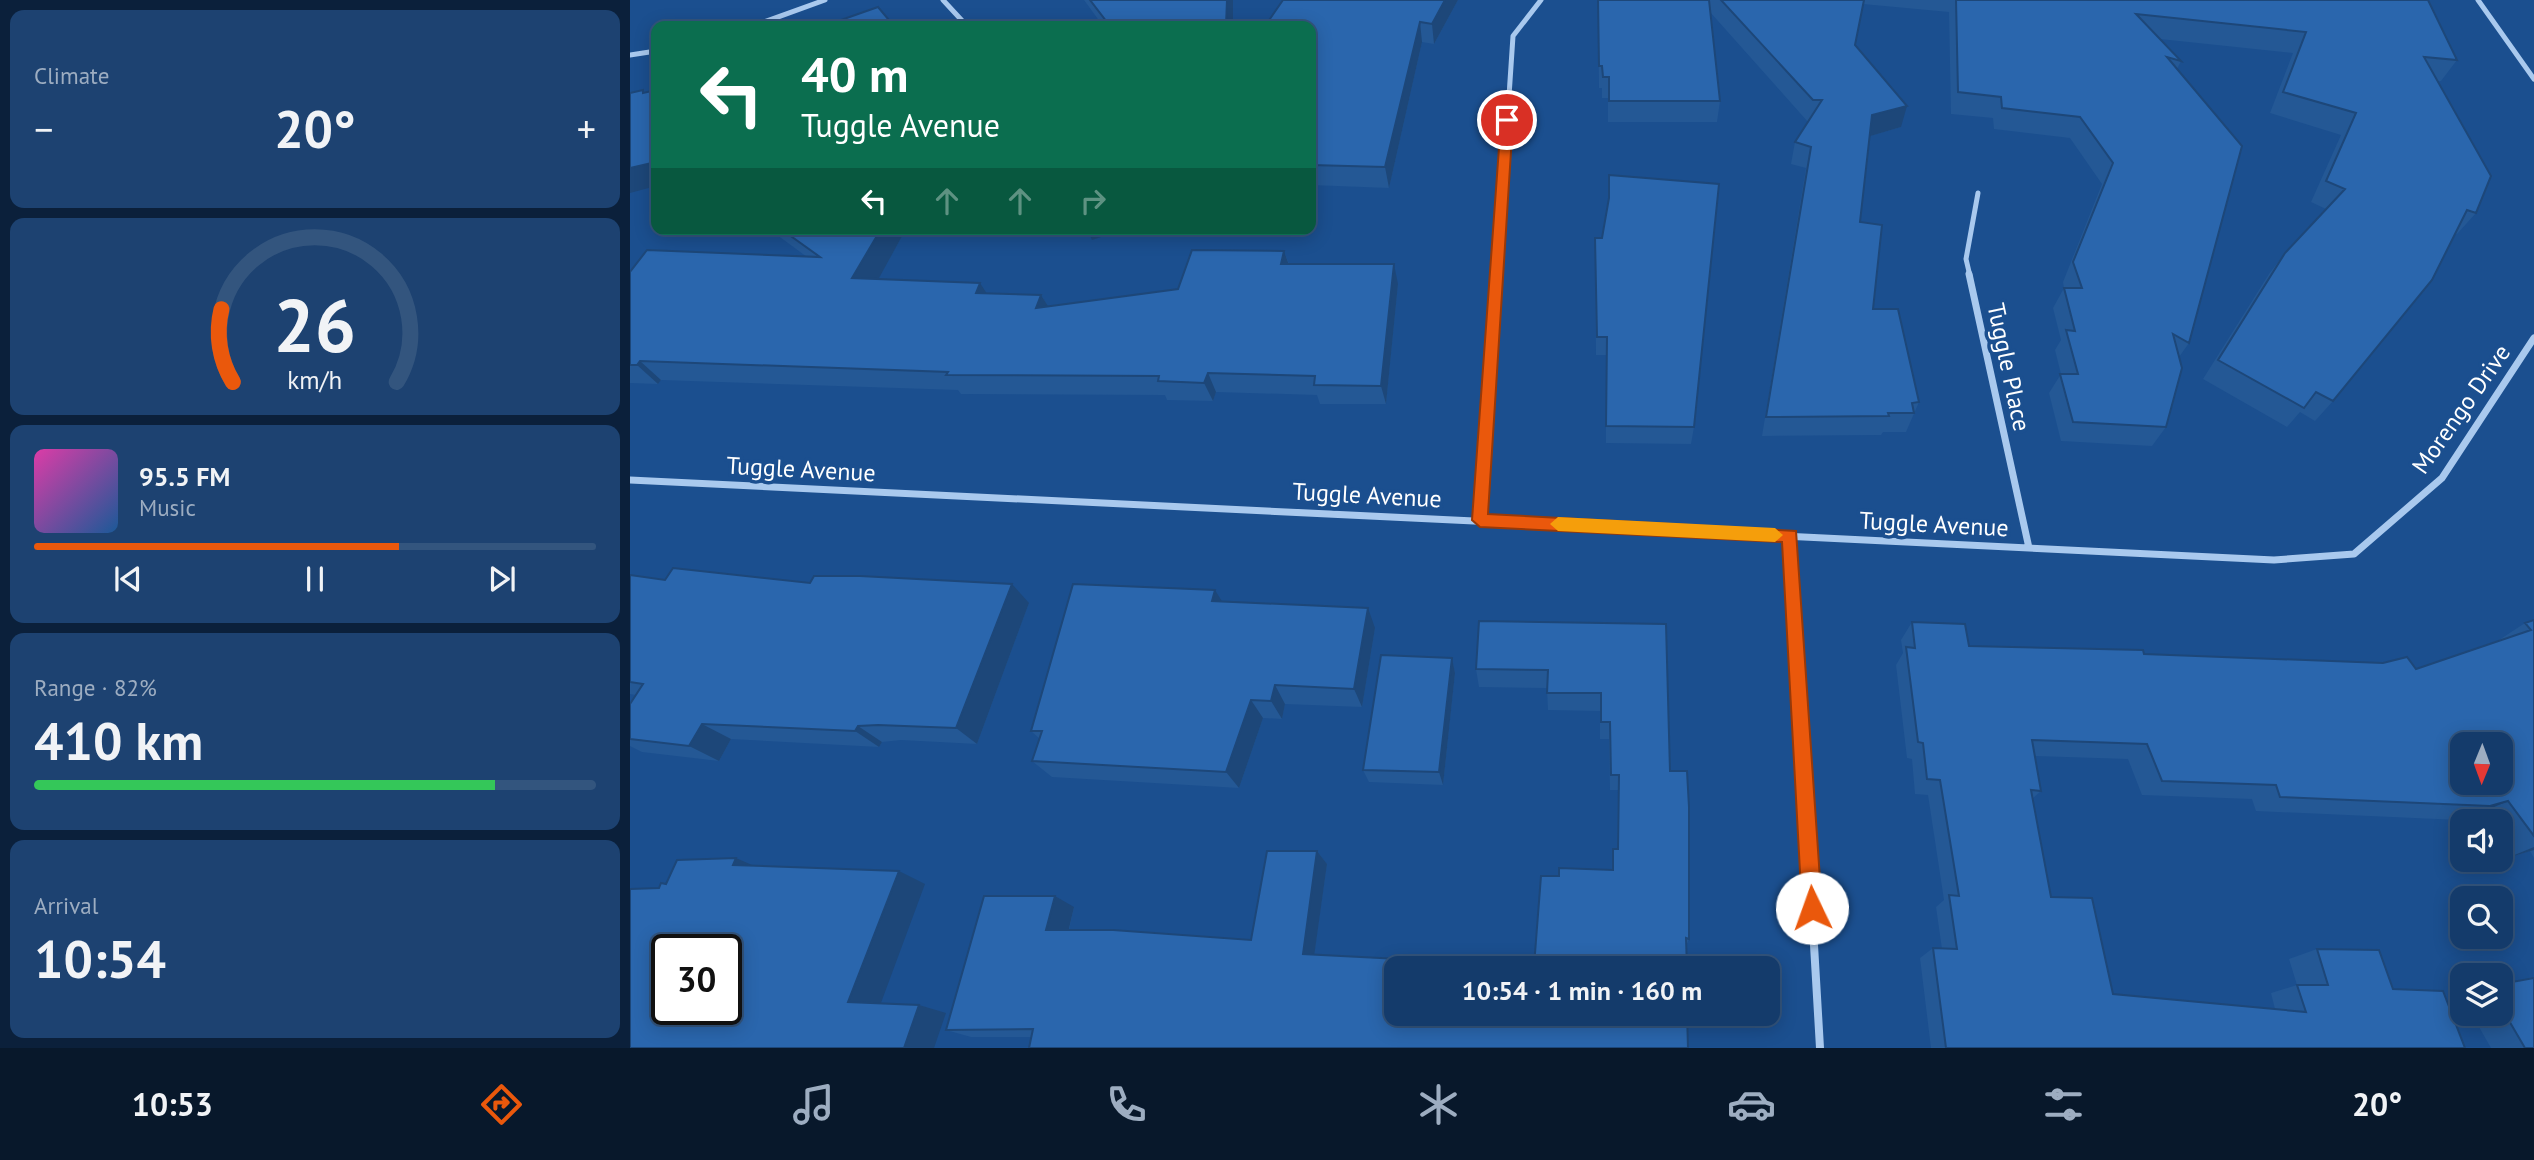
<!DOCTYPE html>
<meta charset="utf-8">
<style>
body{margin:0;font-family:"PT Sans",sans-serif;background:#1d4271;color:#f1f3f6;height:100vh;display:flex;flex-direction:column;font-size:26px;white-space:nowrap}
*{box-sizing:border-box;margin:0}
p{font-size:23px;color:#9dadc1}
.icon{flex:none;width:38px;height:38px;fill:none;stroke:currentColor;stroke-width:2;stroke-linecap:round;stroke-linejoin:round}
.map{position:relative;flex:1;overflow:hidden}
.side{display:flex;flex-direction:column;gap:10px;padding:10px;background:#0b203b;width:630px}
.side>*{flex:none}
.banner{position:absolute;left:21px;top:21px;width:665px;height:214px;border-radius:14px;box-shadow:0 4px 18px #0003,0 0 0 2px #33557e;background:#0b6e4f;color:#fff;overflow:hidden}
.needle{width:46px;rotate:181deg}
.fabs{position:absolute;left:1820px;top:732px;display:grid;gap:14px}
.fabs a{display:grid;place-items:center;width:63px;height:63px;border-radius:14px;background:#143b6b;box-shadow:0 4px 18px #0003,0 0 0 2px #33557e;font-size:35px}
.speed{position:absolute;left:21px;top:934px;display:flex;gap:14px;font-size:35px;font-weight:700;text-align:center}
.speed>*{display:grid;place-content:center;width:91px;height:91px;border-radius:50%;background:#143b6b;box-shadow:0 4px 18px #0003,0 0 0 2px #33557e;line-height:1}
.speed .limit{border:4px solid #111;border-radius:10px;background:#fff;color:#111}
.pin{position:absolute;display:grid;place-items:center;width:60px;height:60px;color:#fff;margin:-30px;border:4px solid #fff;border-radius:50%;box-shadow:0 2px 7px #0007}
.me{position:absolute;width:77px;margin:-38px;rotate:357deg;stroke-linejoin:round;filter:drop-shadow(0 0 5px #0008)}
.turn{display:flex;align-items:center;gap:24px;height:147px;padding:0 35px;font-size:32px}
.turn .icon{width:91px;height:91px;stroke-width:2.5}
.turn b{display:block;font-size:49px;line-height:60px}
.lanes{display:flex;align-items:center;height:66px;padding:0 35px;background:#0003;justify-content:center;gap:35px;direction:ltr}
.lanes .off{opacity:.35}
.big{font-size:52px;font-weight:700;line-height:1.1}
.side .widget{flex:1;display:flex;flex-direction:column;justify-content:center;gap:10px;min-width:0;padding:0 24px;border-radius:14px;background:#1d4271}
.side .dial{align-items:center;gap:0}
.dial svg{height:182px;overflow:visible;fill:none;stroke:#33557e;stroke-width:7;stroke-linecap:round;text-anchor:middle}
.dial text{fill:#f1f3f6;stroke:none}
.song{display:flex;align-items:center;gap:21px}
.cover{width:84px;height:84px;border-radius:10px;background:linear-gradient(135deg,hsl(320 70% 55%),hsl(210 70% 35%))}
.played{height:7px;border-radius:4px;background:linear-gradient(90deg,#ea580c 65%,#33557e 65%)}
.keys{display:flex;justify-content:space-around;direction:ltr}
.heat{display:flex;justify-content:space-between;align-items:center;font-size:38px;direction:ltr}
.charge{height:10px;border-radius:5px;background:linear-gradient(90deg,#34c759 82%,#33557e 0)}
.trip{position:absolute;left:754px;top:956px;width:396px;height:70px;border-radius:14px;background:#143b6b;box-shadow:0 4px 18px #0003,0 0 0 2px #33557e;font-weight:700;line-height:70px;text-align:center}
.dock{display:flex;height:112px;justify-content:space-around;align-items:center;background:#08182b;color:#9dadc1}
.dock .icon{width:49px;height:49px}
.dock .current{color:#ea580c}
.dock b{font-size:32px;color:#f1f3f6}
main{display:flex;flex:1;min-height:0}
.map>svg:first-child{display:block}
.lines{fill:none;stroke-linecap:round;stroke-linejoin:round}
.street-far2{stroke:#a9c9ee;stroke-width:5}
.street-far1{stroke:#a9c9ee;stroke-width:7}
.street{stroke:#a9c9ee;stroke-width:8}
.wall{fill:#245895}
.shaded-wall{fill:#1d4779}
.building{fill:#2a66ad;stroke:#1d4779;stroke-width:2;fill-rule:evenodd}
.route{fill:#ea580c;stroke:#983908;stroke-width:2}
.slow{fill:#f59e0b}
.labels{text-anchor:middle;dominant-baseline:central;stroke-width:7;stroke-linejoin:round;paint-order:stroke}
.street-label{font-size:24px;fill:#fff;stroke:#1b4f8f}
</style>
<main>
<section class="side">
<div class="widget"><p>Climate</p>
<div class="heat"><a>−</a><b class="big">20°</b><a>+</a></div>
</div>
<div class="widget dial"><svg viewBox="0 0 100 80">
<path d="M14 69A42 42 0 1 1 86 69"/>
<path d="M14 69A42 42 0 0 1 9 37" stroke="#ea580c"/>
<text x="50" y="56" font-size="32" font-weight="700">26</text>
<text x="50" y="72" font-size="11">km/h</text>
</svg></div>
<div class="widget">
<div class="song"><i class="cover"></i><div><b>95.5 FM</b><p>Music</p></div></div>
<div class="played"></div>
<div class="keys"><svg class="icon" aria-label="previous" viewBox="0 0 24 24"><path d="M18 5L8 12l10 7zM5 5v14"/></svg><svg class="icon" aria-label="pause" viewBox="0 0 24 24"><path d="M8 5v14M16 5v14"/></svg><svg class="icon" aria-label="next" viewBox="0 0 24 24"><path d="M6 5l10 7-10 7zM19 5v14"/></svg></div>
</div>
<div class="widget"><p>Range · 82%</p><b class="big">410 km</b><div class="charge"></div></div>
<div class="widget"><p>Arrival</p><b class="big">10:54</b></div>
</section>
<div class="map">
<svg width="1904" height="1048" viewBox="0 0 1904 1048">
<rect width="100%" height="100%" fill="#1b4f8f"/>
<g class="lines">
<path class="street-far2" d="M313 0 337 26
M1848 0 1904 79
M123 26 195 0
M0 55 26 51
M867 276 883 36 911 0
M1340 276 1336 259 1348 193"/>
<path class="street-far1" d="M1339 274 1399 548
M0 480 1644 560 1724 554 1812 478 1904 338
M850 520 867 274
M1160 536 1165 619"/>
<path class="street" d="M1165 618 1190 1048"/>
</g>
<path class="wall" d="M454 0H603V26H473Z
M653 0H828L804 44 792 42 759 188 681 185V26Z
M968 0H1798L1827 60 1811 81H1808L1846 213 1827 234 1825 233 1703 401 1685 421 1670 412 1657 427 1573 379 1639 274 1655 253 1696 209 1681 202 1711 135 1640 113 1663 53 1530 39 1551 61 1547 69 1559 343 1549 357 1536 427 1522 446 1431 441 1419 393 1431 374 1425 350 1431 340 1423 308 1434 288 1433 282 1472 184 1440 138 1364 129 1363 118 1321 114 1319 12 1233 4 1225 45 1271 127 1240 136 1230 222 1243 309 1289 402 1276 432H1253L1251 435 1132 436 1176 168 1161 164 1165 142 1178 122 1080 12 1090 101 1087 122H978V98H972V88H969Z
M139 229H276L248 279 357 293 411 295 418 306 548 289 654 251 659 264 768 284 756 404H690L687 395 586 392 583 401 537 400 535 395 331 394 328 390 31 380 28 384 0 383V272L177 257Z
M965 238H972L1064 427 1061 444 976 443V355H966Z
M0 575 35 580 399 603 347 744 271 740 252 742 249 747 101 739 89 761 12 752 0 746V704L6 695 0 694Z
M592 602 745 628 732 707 655 704 652 719 633 718 609 788 422 777 402 761 410 739 401 731Z
M1904 620V858L1900 851 1877 858 1871 849V821H1850L1846 815 1829 820 1626 811 1622 799 1512 795 1498 759 1405 756 1411 791 1402 799 1421 897 1483 994 1645 1009 1641 993 1667 985 1659 959 1687 949 1763 989 1835 1048H1301L1290 958 1303 948 1312 949 1306 907 1314 900 1298 795 1285 794 1282 759 1277 758 1266 665 1273 653 1271 640 1282 622 1339 646 1514 654 1786 669 1866 642 1895 623Z
M1036 624 1040 771 1059 939 1056 946 402 1037H341L316 1030 444 907 439 930 621 940 687 851 697 864 684 955 904 966 929 876 982 870 983 849H987L988 790H980L979 739H970V711L918 710 917 688 849 687 846 669Z
M822 658 825 673 813 785 739 782 733 770Z
M1871 984 1904 1048H1861L1841 1013H1871Z"/>
<path class="shaded-wall" d="M597 0H603V26H596Z
M815 0H828L804 44 802 24Z
M790 22 792 42 759 188 755 167Z
M1277 106 1271 127 1237 137 1242 115Z
M26 162V186L0 193V168Z
M251 229H276L238 298 222 278Z
M457 229H495L462 240Z
M654 251 661 271 651 264Z
M764 264 768 284 756 404 751 386Z
M350 283 363 303 346 293Z
M411 295 423 314 406 308Z
M10 361 31 380 28 384 7 365Z
M578 373 586 392 583 401 574 383Z
M382 584 399 603 347 744 326 728Z
M585 590 598 611 582 601Z
M738 608 745 628 732 707 724 689Z
M822 658 825 673 813 785 809 772Z
M645 685 655 704 652 719 641 701Z
M621 700 633 718 609 788 596 772Z
M72 724 101 739 89 761 59 746Z
M228 726 252 742 249 747 225 731Z
M1878 801 1846 815 1829 820 1860 806Z
M1904 847V850L1877 858Z
M687 851 697 864 683 964 673 954Z
M106 858 138 872 103 865Z
M269 871 295 884 248 1011 218 1002Z
M425 896 444 907 436 941 416 930Z
M289 1005 316 1013 304 1048H274Z"/>
<path class="building" d="M460 0H597L596 26H480Z
M653 0H815L802 24 790 22 755 167 681 165V26H635Z
M968 0H1079L1090 101H979V77H973L972 66H969Z
M1091 0H1234L1225 45 1277 106 1242 115 1230 222 1252 225 1243 309H1268L1289 402 1282 403 1284 413H1258L1259 416 1136 417 1181 147 1165 142 1192 100H1183Z
M1326 0H1798L1827 60 1794 57 1861 176 1846 213 1837 210 1802 280 1703 401 1686 392 1674 408 1588 360 1655 253 1715 189 1696 181 1726 113 1653 92 1676 32 1506 14 1551 61 1537 57 1612 146 1559 343 1543 334 1552 368 1536 427 1443 422 1430 374H1448L1436 330 1445 331 1434 288H1452L1443 262 1483 163 1450 117 1372 108 1371 97 1328 92Z
M248 7 264 26H194Z
M13 90V93L26 90V162L0 168V93Z
M979 175 1089 184 1064 427 976 426 977 337H967L965 238H972L979 198Z
M151 229H251L222 278 350 283 346 293 411 295 406 308 548 289 562 250 654 251 651 264H764L751 386 684 385 685 376 578 373 574 383 528 381 529 376 316 375 318 372 10 361 7 365H0V272L17 250 190 257Z
M43 568 180 583 184 576H230L382 584 326 728 248 725 228 726 225 731 72 724 59 746 0 739V704L13 684 0 682V575L35 580Z
M443 584 585 590 582 601 738 608 724 689 645 685 641 701 621 700 596 772 402 761 412 731H401Z
M1904 620V836L1878 801 1860 806 1650 797 1646 785 1532 781 1517 744 1402 740 1411 791 1401 790 1421 897 1462 898 1483 994 1676 1012 1667 985H1698L1687 949 1749 950 1763 989 1813 991 1835 1048H1316L1303 948 1327 949 1319 895 1329 896 1310 780 1297 779 1293 743 1288 742 1276 647 1285 648 1282 622 1335 624 1339 646 1513 650 1514 654 1753 663 1777 657 1786 669 1901 630 1895 623ZM1832 744H1871V782H1832Z
M849 621 1036 624 1040 771H1057L1059 807V939L1056 938 1057 968H766V1013H1057L1058 1048H399L403 1029 316 1030 354 896H425L416 930H483L621 940 637 851H687L673 954 904 966 911 876H929V868L983 870V849H988L989 775H981L980 722H971V693H917L918 670 846 669Z
M751 655 822 658 809 772 733 770Z
M106 858 103 865 269 871 218 1002 289 1005 274 1048H0V889L29 888 31 883 36 884 47 860ZM37 950H96V1010H37Z
M1904 978V1048H1895L1871 1007V984Z"/>
<path class="route" d="M877 116 883 120 858 514 1166 531 1192 908 1189 915 1182 918 1175 915 1172 908 1152 542 850 527 842 520 871 120Z"/>
<path class="slow" d="M928 517 1145 528 1153 535 1145 542 928 531 920 524Z"/>
<g class="labels">
<g class="street-label">
<text transform="translate(1379 367) rotate(78)">Tuggle Place</text>
<text transform="translate(1831 409) rotate(-55)">Morengo Drive</text>
<text transform="translate(171 469) rotate(3)">Tuggle Avenue</text>
<text transform="translate(737 495) rotate(3)">Tuggle Avenue</text>
<text transform="translate(1304 524) rotate(3)">Tuggle Avenue</text>
</g>
</g>
</svg>
<div class="fabs">
<a><svg class="needle" viewBox="-14 -14 28 28"><path d="M0-13l5 13h-10z" fill="#e53935"/><path d="M0 13l5-13h-10z" fill="#9dadc1"/></svg></a>
<a><svg class="icon" aria-label="sound" viewBox="0 0 24 24"><path d="M4 9h4l5-4v14l-5-4H4zM17 9q2 3 0 6"/></svg></a>
<a><svg class="icon" aria-label="search" viewBox="0 0 24 24"><circle cx="10" cy="10" r="6"/><path d="M15 15l6 6"/></svg></a>
<a><svg class="icon" aria-label="layers" viewBox="0 0 24 24"><path d="M12 4l9 5-9 5-9-5zM3 14l9 5 9-5"/></svg></a>
</div>
<div class="speed"><div class="limit">30</div></div>
<div class="pin" style="left:877px;top:120px;background:#d93025"><svg class="icon" aria-label="arrive" viewBox="0 0 24 24"><path d="M6 21V4h12l-3 4 3 4H6"/></svg></div>
<svg class="me" style="left:1182px;top:908px" viewBox="-20 -20 40 40"><circle r="19" fill="#fff"/><path d="M0-13L10 11 0 6-10 11z" fill="#ea580c"/></svg>
<div class="trip">10:54 · 1 min · 160 m</div>
<div class="banner">
<div class="turn"><svg class="icon" aria-label="left" viewBox="0 0 24 24"><path d="M17 20v-9H6M10 6l-5 5 5 5"/></svg><div><b>40 m</b>Tuggle Avenue</div></div>
<div class="lanes"><svg class="icon" aria-label="left" viewBox="0 0 24 24"><path d="M17 20v-9H6M10 6l-5 5 5 5"/></svg><svg class="icon off" aria-label="ahead" viewBox="0 0 24 24"><path d="M12 20V5M6 11l6-6 6 6"/></svg><svg class="icon off" aria-label="ahead" viewBox="0 0 24 24"><path d="M12 20V5M6 11l6-6 6 6"/></svg><svg class="icon off" aria-label="right" viewBox="0 0 24 24"><path d="M7 20v-9h11M14 6l5 5-5 5"/></svg></div>
</div>
</div>
</main>
<nav class="dock">
<b>10:53</b>
<svg class="icon current" aria-label="directions" viewBox="0 0 24 24"><path d="M12 3l9 9-9 9-9-9zM9 14v-3h6M13 9l2 2-2 2"/></svg>
<svg class="icon" aria-label="music" viewBox="0 0 24 24"><path d="M9 18V5l10-2v13"/><circle cx="6" cy="18" r="3"/><circle cx="16" cy="16" r="3"/></svg>
<svg class="icon" aria-label="phone" viewBox="0 0 24 24"><path d="M5 4h4l2 5-3 2q2 4 5 5l2-3 5 2v4C11 20 4 13 5 4z"/></svg>
<svg class="icon" aria-label="climate" viewBox="0 0 24 24"><path d="M12 3v18M4 7l16 10M4 17L20 7"/></svg>
<svg class="icon" aria-label="car" viewBox="0 0 24 24"><path d="M5 17H2v-5l4-1 3-4h7l3 4 3 1v5h-3M9 17h6M6 11h13"/><circle cx="7" cy="17" r="2"/><circle cx="17" cy="17" r="2"/></svg>
<svg class="icon" aria-label="filters" viewBox="0 0 24 24"><path d="M4 7h16M4 17h16"/><circle cx="9" cy="7" r="2"/><circle cx="15" cy="17" r="2"/></svg>
<b>20°</b>
</nav>
